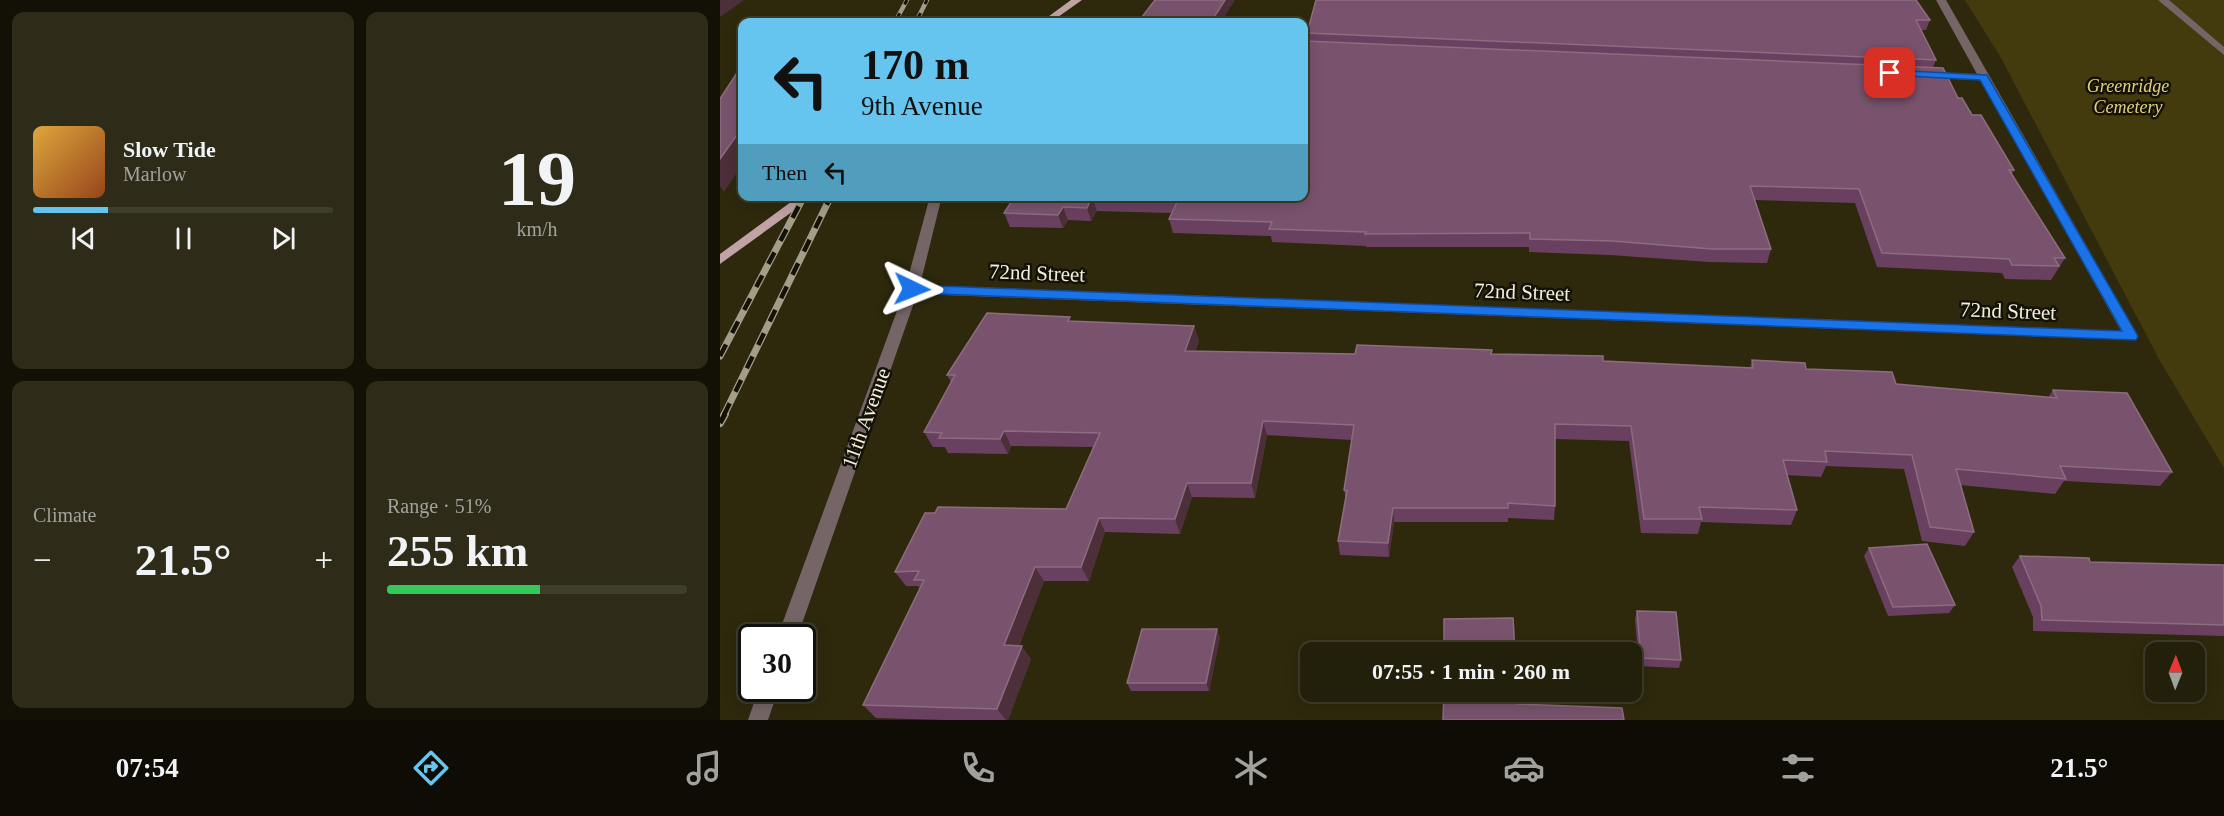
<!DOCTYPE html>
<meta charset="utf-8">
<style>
body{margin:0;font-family:Georgia,serif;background:#2e2c18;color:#f1f3f6;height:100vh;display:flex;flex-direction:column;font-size:22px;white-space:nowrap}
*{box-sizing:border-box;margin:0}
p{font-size:20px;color:#a2a29c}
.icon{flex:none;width:33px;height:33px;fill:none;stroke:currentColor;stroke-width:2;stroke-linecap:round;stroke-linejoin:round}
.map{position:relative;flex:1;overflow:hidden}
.drawer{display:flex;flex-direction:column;gap:12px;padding:12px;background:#131106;width:720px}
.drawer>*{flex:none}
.banner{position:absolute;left:18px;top:18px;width:570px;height:183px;border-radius:12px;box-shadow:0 3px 15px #0003,0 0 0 2px #3f3d2b;background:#65c5ee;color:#111;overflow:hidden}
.needle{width:39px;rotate:1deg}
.fabs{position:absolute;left:1425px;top:642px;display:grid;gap:12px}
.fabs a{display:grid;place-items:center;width:60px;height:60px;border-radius:12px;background:#221f0a;box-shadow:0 3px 15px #0003,0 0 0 2px #3f3d2b;font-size:30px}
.speed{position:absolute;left:18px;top:624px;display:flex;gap:12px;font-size:30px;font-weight:700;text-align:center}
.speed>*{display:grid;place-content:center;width:78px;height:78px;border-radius:50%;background:#221f0a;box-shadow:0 3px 15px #0003,0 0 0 2px #3f3d2b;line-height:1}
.speed .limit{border:3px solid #111;border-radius:9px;background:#fff;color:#111}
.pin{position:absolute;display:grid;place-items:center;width:51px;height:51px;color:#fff;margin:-26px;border-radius:12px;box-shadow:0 3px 9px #0006}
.me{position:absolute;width:66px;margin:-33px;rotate:92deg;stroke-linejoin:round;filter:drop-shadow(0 0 4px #0008)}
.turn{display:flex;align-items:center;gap:21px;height:126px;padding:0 24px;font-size:27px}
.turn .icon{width:78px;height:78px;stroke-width:2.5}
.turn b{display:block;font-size:42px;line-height:51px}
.then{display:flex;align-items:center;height:57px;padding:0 24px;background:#0003;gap:12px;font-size:22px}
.big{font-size:45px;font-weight:700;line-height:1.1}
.drawer .tile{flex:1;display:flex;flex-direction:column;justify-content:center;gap:9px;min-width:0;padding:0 21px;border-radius:12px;background:#2e2c18}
.drawer .dial{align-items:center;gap:0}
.dial b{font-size:78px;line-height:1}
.song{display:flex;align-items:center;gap:18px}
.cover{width:72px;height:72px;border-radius:9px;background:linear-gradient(135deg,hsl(40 70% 55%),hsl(20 70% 35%))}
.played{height:6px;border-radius:3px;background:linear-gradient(90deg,#65c5ee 25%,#3f3d2b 25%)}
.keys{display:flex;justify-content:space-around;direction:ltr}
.heat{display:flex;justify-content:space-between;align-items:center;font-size:33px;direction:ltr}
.charge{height:9px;border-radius:4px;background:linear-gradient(90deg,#34c759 51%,#3f3d2b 0)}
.drawer .tiles{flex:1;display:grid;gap:12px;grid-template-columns:repeat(2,1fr)}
.trip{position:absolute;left:580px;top:642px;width:342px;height:60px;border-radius:12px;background:#221f0a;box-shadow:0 3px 15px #0003,0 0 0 2px #3f3d2b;font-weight:700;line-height:60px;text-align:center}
.menu{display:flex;height:96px;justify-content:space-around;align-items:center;background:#0e0c04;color:#a2a29c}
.menu .icon{width:42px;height:42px}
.menu .current{color:#65c5ee}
.menu b{font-size:27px;color:#f1f3f6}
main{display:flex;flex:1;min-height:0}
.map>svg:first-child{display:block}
.green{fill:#433a0d}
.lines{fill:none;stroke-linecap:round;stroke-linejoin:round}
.minor{fill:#756567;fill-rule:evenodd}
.major{fill:#c1a2a5;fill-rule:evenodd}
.rail-far2-casing{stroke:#a29e88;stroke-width:4.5}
.rail-far1-casing{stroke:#a29e88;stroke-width:7}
.rail-casing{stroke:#a29e88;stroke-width:8}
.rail-far2{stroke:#141106;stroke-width:3;stroke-dasharray:10;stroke-linecap:butt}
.rail-far1{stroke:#141106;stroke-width:4.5;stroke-dasharray:13;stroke-linecap:butt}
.rail{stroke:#141106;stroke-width:5;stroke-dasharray:16;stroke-linecap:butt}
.wall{fill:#6a4060}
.shaded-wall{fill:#4c2f39}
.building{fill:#79536d;stroke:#8c6c7f;stroke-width:1.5}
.route{fill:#1a73e8;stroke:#114b97;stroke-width:1.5}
.labels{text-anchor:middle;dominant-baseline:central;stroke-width:5;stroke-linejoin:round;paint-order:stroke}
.far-park-label{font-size:18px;font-style:italic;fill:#e3d179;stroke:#141106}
.street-label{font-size:21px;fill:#f3f0df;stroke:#141106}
</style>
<main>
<section class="drawer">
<div class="tiles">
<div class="tile">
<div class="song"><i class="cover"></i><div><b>Slow Tide</b><p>Marlow</p></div></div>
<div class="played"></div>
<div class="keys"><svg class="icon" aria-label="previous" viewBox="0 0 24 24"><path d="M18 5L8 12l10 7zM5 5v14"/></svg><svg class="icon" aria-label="pause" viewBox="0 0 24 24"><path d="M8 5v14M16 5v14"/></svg><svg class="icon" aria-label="next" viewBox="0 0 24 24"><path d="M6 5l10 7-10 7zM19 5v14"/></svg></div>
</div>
<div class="tile dial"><b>19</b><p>km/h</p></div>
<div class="tile"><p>Climate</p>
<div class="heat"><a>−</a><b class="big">21.5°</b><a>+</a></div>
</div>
<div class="tile"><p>Range · 51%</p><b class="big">255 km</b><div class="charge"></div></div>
</div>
</section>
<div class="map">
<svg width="1504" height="720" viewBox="0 0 1504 720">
<rect width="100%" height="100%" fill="#2e290d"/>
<path class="green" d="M1245 0H1504V468L1440 361 1281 58Z"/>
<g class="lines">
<path class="minor" d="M1216 0H1226L1418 336 1416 340 197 294 77 638H57L185 289 210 196H222L200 285 1401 331 1261 80 1207 78 1202 75 1207 72 1257 74Z
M1438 0H1449L1504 47V55Z
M39 688H59L48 720H28Z"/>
<path class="major" d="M351 0H362L331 22H321Z
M79 196H94L0 264V254Z"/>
<g class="rail-far2-casing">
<path id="rail-far2" d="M175 22 187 0
M196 22 207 0"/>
</g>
<g class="rail-far1-casing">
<path id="rail-far1" d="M0 356 84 196
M4 415 111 196"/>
</g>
<g class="rail-casing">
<path id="rail" d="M0 423 5 414"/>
</g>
<use href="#rail-far2" class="rail-far2"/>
<use href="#rail-far1" class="rail-far1"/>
<use href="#rail" class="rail"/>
</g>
<path class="wall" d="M596 0 1210 20 1206 30H1201L1216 60 1213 67 1252 115 1294 170 1292 174 1345 258 1331 280 1285 279 1282 273 1157 267 1135 203 1035 200 1051 249 1047 263 989 262 890 255 809 252V247H646V246L552 242 551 236 453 233 449 219 452 213 377 211 371 221 348 220 343 228 290 227 284 213 295 196H584L588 41 587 33Z
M351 321 474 326 479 341 475 352 635 354H772L883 361 1030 368 1032 360 1176 384 1328 398 1333 390 1452 472 1440 486 1344 481 1335 494 1240 485 1254 532 1245 546 1202 541 1184 469 1106 466 1101 477 1067 475 1077 510 1071 525 981 522 978 534 921 533 909 441 835 439V506L834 520 788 518V522H674L669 557 620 555 618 541 626 500 624 490 632 440 547 435 535 498 472 497 460 534 385 532 369 581H324L299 646 311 659 288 720H226L156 718 143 705 200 588 198 586H186L175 572 215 513 346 509 373 447 291 446 288 454 228 453 225 447H213L204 432 231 382 227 375Z
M1149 548 1235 605 1229 613 1168 616 1144 556Z
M1300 556 1370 562 1504 565V636L1313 631V617L1292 567Z
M917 611 961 660 959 668 919 666 915 619Z
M500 637 489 691H411L407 683Z"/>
<path class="shaded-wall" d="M0 0H24L0 17Z
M505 0H515L501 22H491Z
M22 128V165L4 192 0 186V159Z
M372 197 377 211 371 221 367 208Z
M343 207 348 220 343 228 338 215Z
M474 326 479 341 469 366 465 351Z
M543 421 547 435 535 498 531 483Z
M284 431 291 446 288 454 280 439Z
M467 483 472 497 460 534 455 519Z
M673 508 674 522 669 557 668 543Z
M379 518 385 532 369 581 361 567Z
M315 567 324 581 294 659 284 645Z
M497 629 500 637 489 691 486 683Z
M302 646 311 659 288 720H286L277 709Z"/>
<path class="building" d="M435 0H505L491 22H418Z
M596 0H1196L1210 20H1196L1216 60 587 33Z
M584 41 1223 68 1238 98H1242L1252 115H1261L1294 170H1289L1345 258H1334L1339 266 1292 265 1289 259 1162 253 1139 189 1030 186 1051 249H992L892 241 810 239V233L645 234 646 232 549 229 552 222 449 219 458 200 372 197 367 208 343 207 338 215 284 213 295 196H584Z
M22 65V128L0 159V99Z
M267 313 350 317 348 321 474 326 465 351 635 354 637 345 772 350 771 354 883 356V361L1033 368 1032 360 1085 363 1086 369 1172 372 1176 384 1337 398 1333 390 1407 393 1452 472 1340 466 1346 479 1236 469 1254 532 1210 527 1192 455 1105 451 1107 462 1063 460 1077 510 979 507 982 519H924L911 426 835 424V506L788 503V508H673L668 543 618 541 627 491 624 490 634 425 543 421 531 483H467L455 519 379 518 361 567H315L284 645 302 646 277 709 143 705 204 580H194L199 571 175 572 205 513H215L218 507 346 509 380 433 284 431 280 439 219 438 222 433 204 432 235 375H227Z
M1207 544 1235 605 1173 607 1149 548Z
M1300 556 1369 558 1370 562 1504 565V625L1322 620 1321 606Z
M917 611 956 612 961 660 921 658Z
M793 618 795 652H724V619Z
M422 629H497L486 683H407Z
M724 692H797V704L902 708 904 720H723Z"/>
<path class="route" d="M1170 70 1267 75 1418 336 1416 340 192 293 186 289 192 285 1402 331 1260 80 1166 75V71Z"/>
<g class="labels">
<g class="far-park-label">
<text x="1408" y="86">Greenridge<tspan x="1408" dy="21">Cemetery</tspan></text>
</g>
<g class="street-label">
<text transform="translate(317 273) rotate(2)">72nd Street</text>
<text transform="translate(802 292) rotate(2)">72nd Street</text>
<text transform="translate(1288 311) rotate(2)">72nd Street</text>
<text transform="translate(146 418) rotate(-70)">11th Avenue</text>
</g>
</g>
</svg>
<div class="fabs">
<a><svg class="needle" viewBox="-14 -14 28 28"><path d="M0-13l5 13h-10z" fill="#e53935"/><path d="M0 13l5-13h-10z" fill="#a2a29c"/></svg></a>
</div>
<div class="speed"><div class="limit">30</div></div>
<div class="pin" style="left:1170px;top:73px;background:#d93025"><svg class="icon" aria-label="arrive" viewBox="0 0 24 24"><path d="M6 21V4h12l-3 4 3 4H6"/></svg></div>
<svg class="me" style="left:192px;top:289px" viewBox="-20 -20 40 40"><path d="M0-17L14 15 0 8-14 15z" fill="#1a73e8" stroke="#fff" stroke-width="4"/></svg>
<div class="trip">07:55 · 1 min · 260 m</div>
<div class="banner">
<div class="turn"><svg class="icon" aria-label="left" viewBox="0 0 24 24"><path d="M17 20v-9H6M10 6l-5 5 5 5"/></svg><div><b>170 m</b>9th Avenue</div></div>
<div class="then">Then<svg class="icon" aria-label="left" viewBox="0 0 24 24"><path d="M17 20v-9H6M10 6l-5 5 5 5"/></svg></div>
</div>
</div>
</main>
<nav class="menu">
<b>07:54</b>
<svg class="icon current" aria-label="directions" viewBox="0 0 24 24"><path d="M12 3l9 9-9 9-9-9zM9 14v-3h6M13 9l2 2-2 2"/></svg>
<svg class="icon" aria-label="music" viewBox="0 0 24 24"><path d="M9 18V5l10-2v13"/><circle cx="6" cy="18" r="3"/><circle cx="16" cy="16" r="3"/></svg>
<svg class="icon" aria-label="phone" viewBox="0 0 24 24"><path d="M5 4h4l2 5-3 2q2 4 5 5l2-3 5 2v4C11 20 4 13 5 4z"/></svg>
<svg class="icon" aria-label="climate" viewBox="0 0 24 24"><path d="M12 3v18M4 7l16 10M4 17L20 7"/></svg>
<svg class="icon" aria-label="car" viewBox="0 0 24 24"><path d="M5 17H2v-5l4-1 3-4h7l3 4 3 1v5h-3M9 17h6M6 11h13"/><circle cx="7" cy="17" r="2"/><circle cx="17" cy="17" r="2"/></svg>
<svg class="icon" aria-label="filters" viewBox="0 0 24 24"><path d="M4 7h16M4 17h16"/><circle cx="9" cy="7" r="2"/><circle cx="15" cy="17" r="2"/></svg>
<b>21.5°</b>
</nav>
